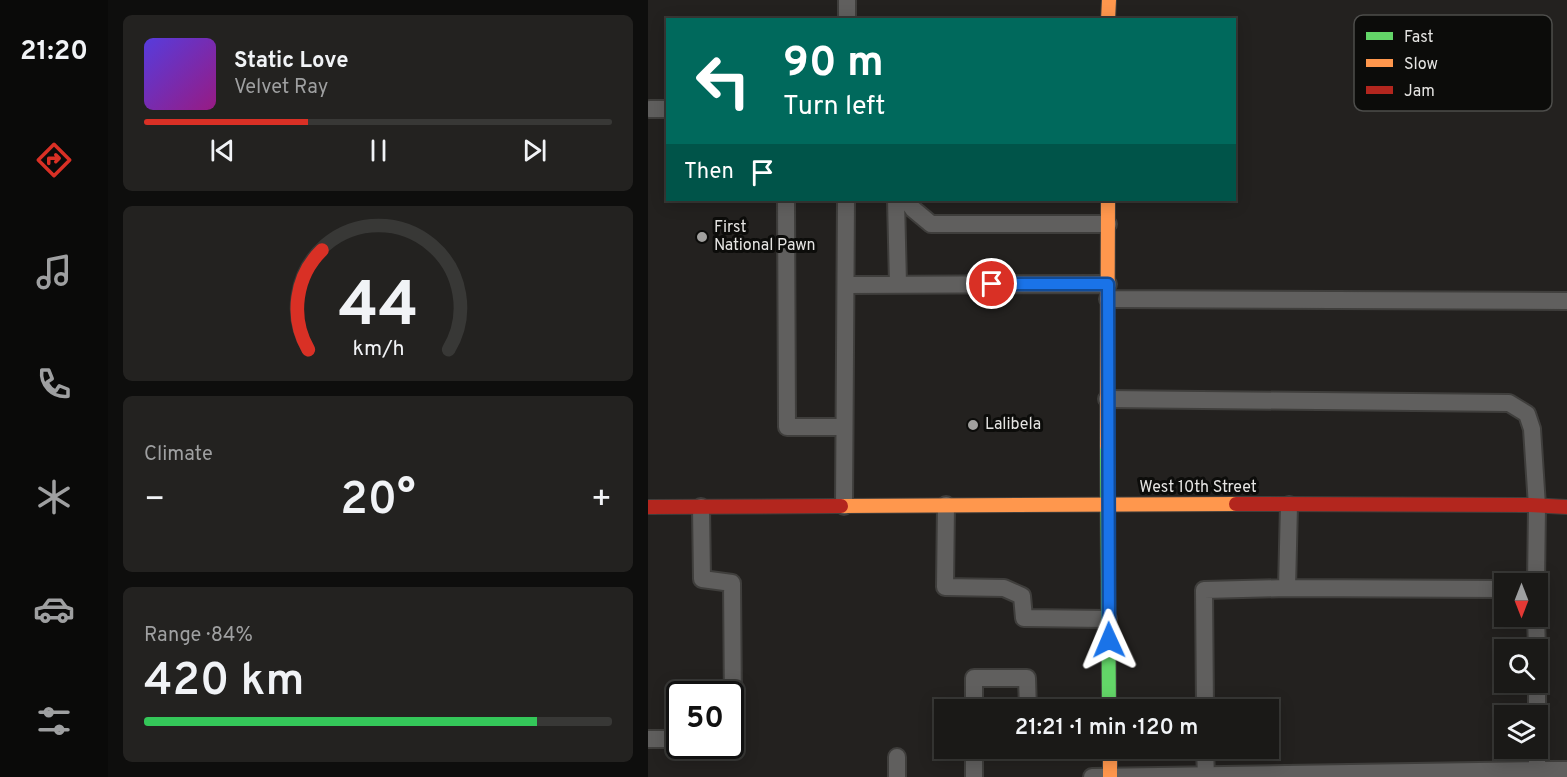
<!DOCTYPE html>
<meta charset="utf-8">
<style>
body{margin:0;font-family:Overpass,sans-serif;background:#232220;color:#f1f3f6;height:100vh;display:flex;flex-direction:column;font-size:22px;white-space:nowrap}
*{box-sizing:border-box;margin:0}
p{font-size:20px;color:#9fa0a1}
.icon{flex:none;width:33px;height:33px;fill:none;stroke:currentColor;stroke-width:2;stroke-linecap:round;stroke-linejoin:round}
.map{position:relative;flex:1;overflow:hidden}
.side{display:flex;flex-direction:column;gap:15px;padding:15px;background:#0e0e0d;width:540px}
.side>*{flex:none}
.guide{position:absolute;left:18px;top:18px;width:570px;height:183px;border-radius:0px;box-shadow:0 3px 15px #0003,0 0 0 2px #383836;background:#00695c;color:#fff;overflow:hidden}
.needle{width:39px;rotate:180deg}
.fabs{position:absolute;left:846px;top:573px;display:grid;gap:12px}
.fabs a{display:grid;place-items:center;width:54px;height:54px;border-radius:0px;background:#1a1917;box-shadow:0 3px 15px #0003,0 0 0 2px #383836;font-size:30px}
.speed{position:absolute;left:18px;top:681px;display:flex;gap:12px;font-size:30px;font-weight:700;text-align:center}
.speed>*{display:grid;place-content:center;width:78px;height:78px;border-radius:50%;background:#1a1917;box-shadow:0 3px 15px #0003,0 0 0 2px #383836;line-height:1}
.speed .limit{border:3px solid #111;border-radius:9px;background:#fff;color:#111}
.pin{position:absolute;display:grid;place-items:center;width:51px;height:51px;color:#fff;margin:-26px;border:3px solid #fff;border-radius:50%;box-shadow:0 2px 6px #0007}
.me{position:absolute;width:66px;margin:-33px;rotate:359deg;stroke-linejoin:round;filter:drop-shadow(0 0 4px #0008)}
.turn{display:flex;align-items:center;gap:21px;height:126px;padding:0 18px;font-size:27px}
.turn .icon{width:78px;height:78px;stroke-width:2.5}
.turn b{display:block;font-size:42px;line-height:51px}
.then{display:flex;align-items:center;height:57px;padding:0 18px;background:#0003;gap:12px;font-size:22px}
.big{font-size:45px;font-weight:600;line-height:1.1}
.side .card{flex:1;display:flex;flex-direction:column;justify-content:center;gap:9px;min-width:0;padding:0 21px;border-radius:9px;background:#232220}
.side .dial{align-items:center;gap:0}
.dial svg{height:156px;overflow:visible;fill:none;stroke:#383836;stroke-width:7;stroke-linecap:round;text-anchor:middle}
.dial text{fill:#f1f3f6;stroke:none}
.song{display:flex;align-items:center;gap:18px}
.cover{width:72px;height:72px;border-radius:9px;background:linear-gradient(135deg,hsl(250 70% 55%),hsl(310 70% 35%))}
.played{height:6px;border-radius:3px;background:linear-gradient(90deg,#d93025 35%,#383836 35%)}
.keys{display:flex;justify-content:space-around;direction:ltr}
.heat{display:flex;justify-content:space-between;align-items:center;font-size:33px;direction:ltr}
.charge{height:9px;border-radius:4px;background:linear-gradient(90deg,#34c759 84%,#383836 0)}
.trip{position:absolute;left:286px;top:699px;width:345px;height:60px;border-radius:0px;background:#1a1917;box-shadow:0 3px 15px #0003,0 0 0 2px #383836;font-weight:600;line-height:60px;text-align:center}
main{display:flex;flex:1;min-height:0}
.dock{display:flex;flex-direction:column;width:108px;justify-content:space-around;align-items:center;background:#0a0a09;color:#9fa0a1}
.dock .icon{width:42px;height:42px}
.dock .active{color:#d93025}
.dock b{font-size:27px;color:#f1f3f6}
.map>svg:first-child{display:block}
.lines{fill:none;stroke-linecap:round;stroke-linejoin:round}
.lane-casing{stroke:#3f3e3c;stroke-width:20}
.fast-casing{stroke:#3f3e3c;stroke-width:16}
.slow-casing{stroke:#3f3e3c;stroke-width:16}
.jam-casing{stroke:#3f3e3c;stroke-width:16}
.lane{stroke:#605f5e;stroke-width:16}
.fast{stroke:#63d668;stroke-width:14}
.slow{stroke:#ff974d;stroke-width:14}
.jam{stroke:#b3261e;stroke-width:14}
.route-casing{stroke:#114b97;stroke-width:15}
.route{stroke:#1a73e8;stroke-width:10}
.poi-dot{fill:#a1a09e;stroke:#0c0c0a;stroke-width:2}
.labels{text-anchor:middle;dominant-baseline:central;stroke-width:6;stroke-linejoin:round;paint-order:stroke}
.poi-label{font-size:16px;fill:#e5e4e2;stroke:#0c0c0a;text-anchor:start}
.street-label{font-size:16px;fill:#e5e4e2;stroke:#0c0c0a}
.key{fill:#0c0c0a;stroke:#4d4d4b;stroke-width:1.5}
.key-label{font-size:16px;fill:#e5e4e2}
</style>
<main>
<nav class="dock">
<b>21:20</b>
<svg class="icon active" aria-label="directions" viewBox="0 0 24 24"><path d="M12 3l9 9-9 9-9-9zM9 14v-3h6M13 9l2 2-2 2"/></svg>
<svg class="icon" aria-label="music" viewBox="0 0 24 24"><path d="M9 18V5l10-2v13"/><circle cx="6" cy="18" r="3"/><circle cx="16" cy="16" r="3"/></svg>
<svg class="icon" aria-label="phone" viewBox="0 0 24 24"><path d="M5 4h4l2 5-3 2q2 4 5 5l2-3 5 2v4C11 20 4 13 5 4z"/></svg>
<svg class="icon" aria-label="climate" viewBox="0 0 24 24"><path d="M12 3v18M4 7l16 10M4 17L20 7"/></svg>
<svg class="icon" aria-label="car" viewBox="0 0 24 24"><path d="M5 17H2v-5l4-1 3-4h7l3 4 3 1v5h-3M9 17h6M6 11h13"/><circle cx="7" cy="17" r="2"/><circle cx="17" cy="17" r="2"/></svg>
<svg class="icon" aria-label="filters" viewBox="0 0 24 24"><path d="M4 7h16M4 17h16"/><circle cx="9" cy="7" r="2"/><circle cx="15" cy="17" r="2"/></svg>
</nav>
<section class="side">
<div class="card">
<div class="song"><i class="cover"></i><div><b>Static Love</b><p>Velvet Ray</p></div></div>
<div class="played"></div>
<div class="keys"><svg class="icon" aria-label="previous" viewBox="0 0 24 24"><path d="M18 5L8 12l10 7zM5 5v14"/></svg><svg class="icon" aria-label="pause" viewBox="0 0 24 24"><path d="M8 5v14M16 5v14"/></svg><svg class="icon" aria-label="next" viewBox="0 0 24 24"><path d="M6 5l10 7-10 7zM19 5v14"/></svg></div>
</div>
<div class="card dial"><svg viewBox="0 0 100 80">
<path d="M14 69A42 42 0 1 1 86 69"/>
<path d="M14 69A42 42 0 0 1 21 18" stroke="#d93025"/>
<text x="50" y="56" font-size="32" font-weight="700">44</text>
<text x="50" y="72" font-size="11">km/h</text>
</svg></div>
<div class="card"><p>Climate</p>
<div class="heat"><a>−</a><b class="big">20°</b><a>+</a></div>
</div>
<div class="card"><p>Range · 84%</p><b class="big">420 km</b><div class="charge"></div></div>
</section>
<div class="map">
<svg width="919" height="777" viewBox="0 0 919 777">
<rect width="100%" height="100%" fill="#23211f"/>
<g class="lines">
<g class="lane-casing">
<path id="lane" d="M199 0V20
M2 109H20
M138 200 139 427H196
M248 200 250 284
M259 200 265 209 283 224H460
M198 285 460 284
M460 299 919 301
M459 399 861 403 879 414 884 429 889 506 888 584
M298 505 297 587 356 588 374 596 376 618 460 619
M641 505 639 588 856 589
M196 506 198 200
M53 507 54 579 84 583 85 708 82 710
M888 616 889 650
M889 682V716
M326 710V678H379L380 710
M557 710 556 590 639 588
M0 739H32
M326 748V777
M557 748 558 777
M889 748V770H919
M249 757V777
M444 777 889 770"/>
</g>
<g class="fast-casing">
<path id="fast" d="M459 446 461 710"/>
</g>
<g class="slow-casing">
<path id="slow" d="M460 20 461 0
M459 446 460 200
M193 506 588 504
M462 748V777"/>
</g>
<g class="jam-casing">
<path id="jam" d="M588 504 882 505 919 507
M0 507 193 506"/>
</g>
<use href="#lane" class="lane"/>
<use href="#fast" class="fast"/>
<use href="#slow" class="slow"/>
<use href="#jam" class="jam"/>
</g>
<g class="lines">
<g class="route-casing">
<path id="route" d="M344 284H460L461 640"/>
</g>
<use href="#route" class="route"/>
</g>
<g class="poi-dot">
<circle cx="54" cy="237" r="6"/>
<circle cx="325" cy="425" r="6"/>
</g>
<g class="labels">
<g class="poi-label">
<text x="66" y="228">First<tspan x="66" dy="18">National Pawn</tspan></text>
<text x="337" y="425">Lalibela</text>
</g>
<g class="street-label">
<text x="550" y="488">West 10th Street</text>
</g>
</g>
<rect x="706" y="15" width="198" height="96" rx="9" class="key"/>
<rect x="718" y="32" width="27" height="8" fill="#63d668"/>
<rect x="718" y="59" width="27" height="8" fill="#ff974d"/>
<rect x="718" y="86" width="27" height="8" fill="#b3261e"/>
<g class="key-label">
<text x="756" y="42">Fast</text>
<text x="756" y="69">Slow</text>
<text x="756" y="96">Jam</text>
</g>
</svg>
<div class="fabs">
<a><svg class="needle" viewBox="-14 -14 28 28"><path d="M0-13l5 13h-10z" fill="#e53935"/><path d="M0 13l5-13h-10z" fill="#9fa0a1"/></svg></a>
<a><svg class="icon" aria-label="search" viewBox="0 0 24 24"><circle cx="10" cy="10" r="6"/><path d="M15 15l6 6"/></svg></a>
<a><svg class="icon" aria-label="layers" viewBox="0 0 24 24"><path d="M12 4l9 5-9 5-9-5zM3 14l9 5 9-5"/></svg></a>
</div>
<div class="speed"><div class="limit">50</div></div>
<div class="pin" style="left:344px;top:284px;background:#d93025"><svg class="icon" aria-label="arrive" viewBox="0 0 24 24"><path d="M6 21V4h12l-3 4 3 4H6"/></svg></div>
<svg class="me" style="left:461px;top:640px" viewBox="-20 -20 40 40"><path d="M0-17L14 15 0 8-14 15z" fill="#1a73e8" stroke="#fff" stroke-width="4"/></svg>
<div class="trip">21:21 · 1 min · 120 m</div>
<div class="guide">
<div class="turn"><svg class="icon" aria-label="left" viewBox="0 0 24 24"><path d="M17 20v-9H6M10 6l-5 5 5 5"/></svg><div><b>90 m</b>Turn left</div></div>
<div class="then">Then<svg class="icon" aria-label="arrive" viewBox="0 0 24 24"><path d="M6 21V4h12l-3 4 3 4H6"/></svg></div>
</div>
</div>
</main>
